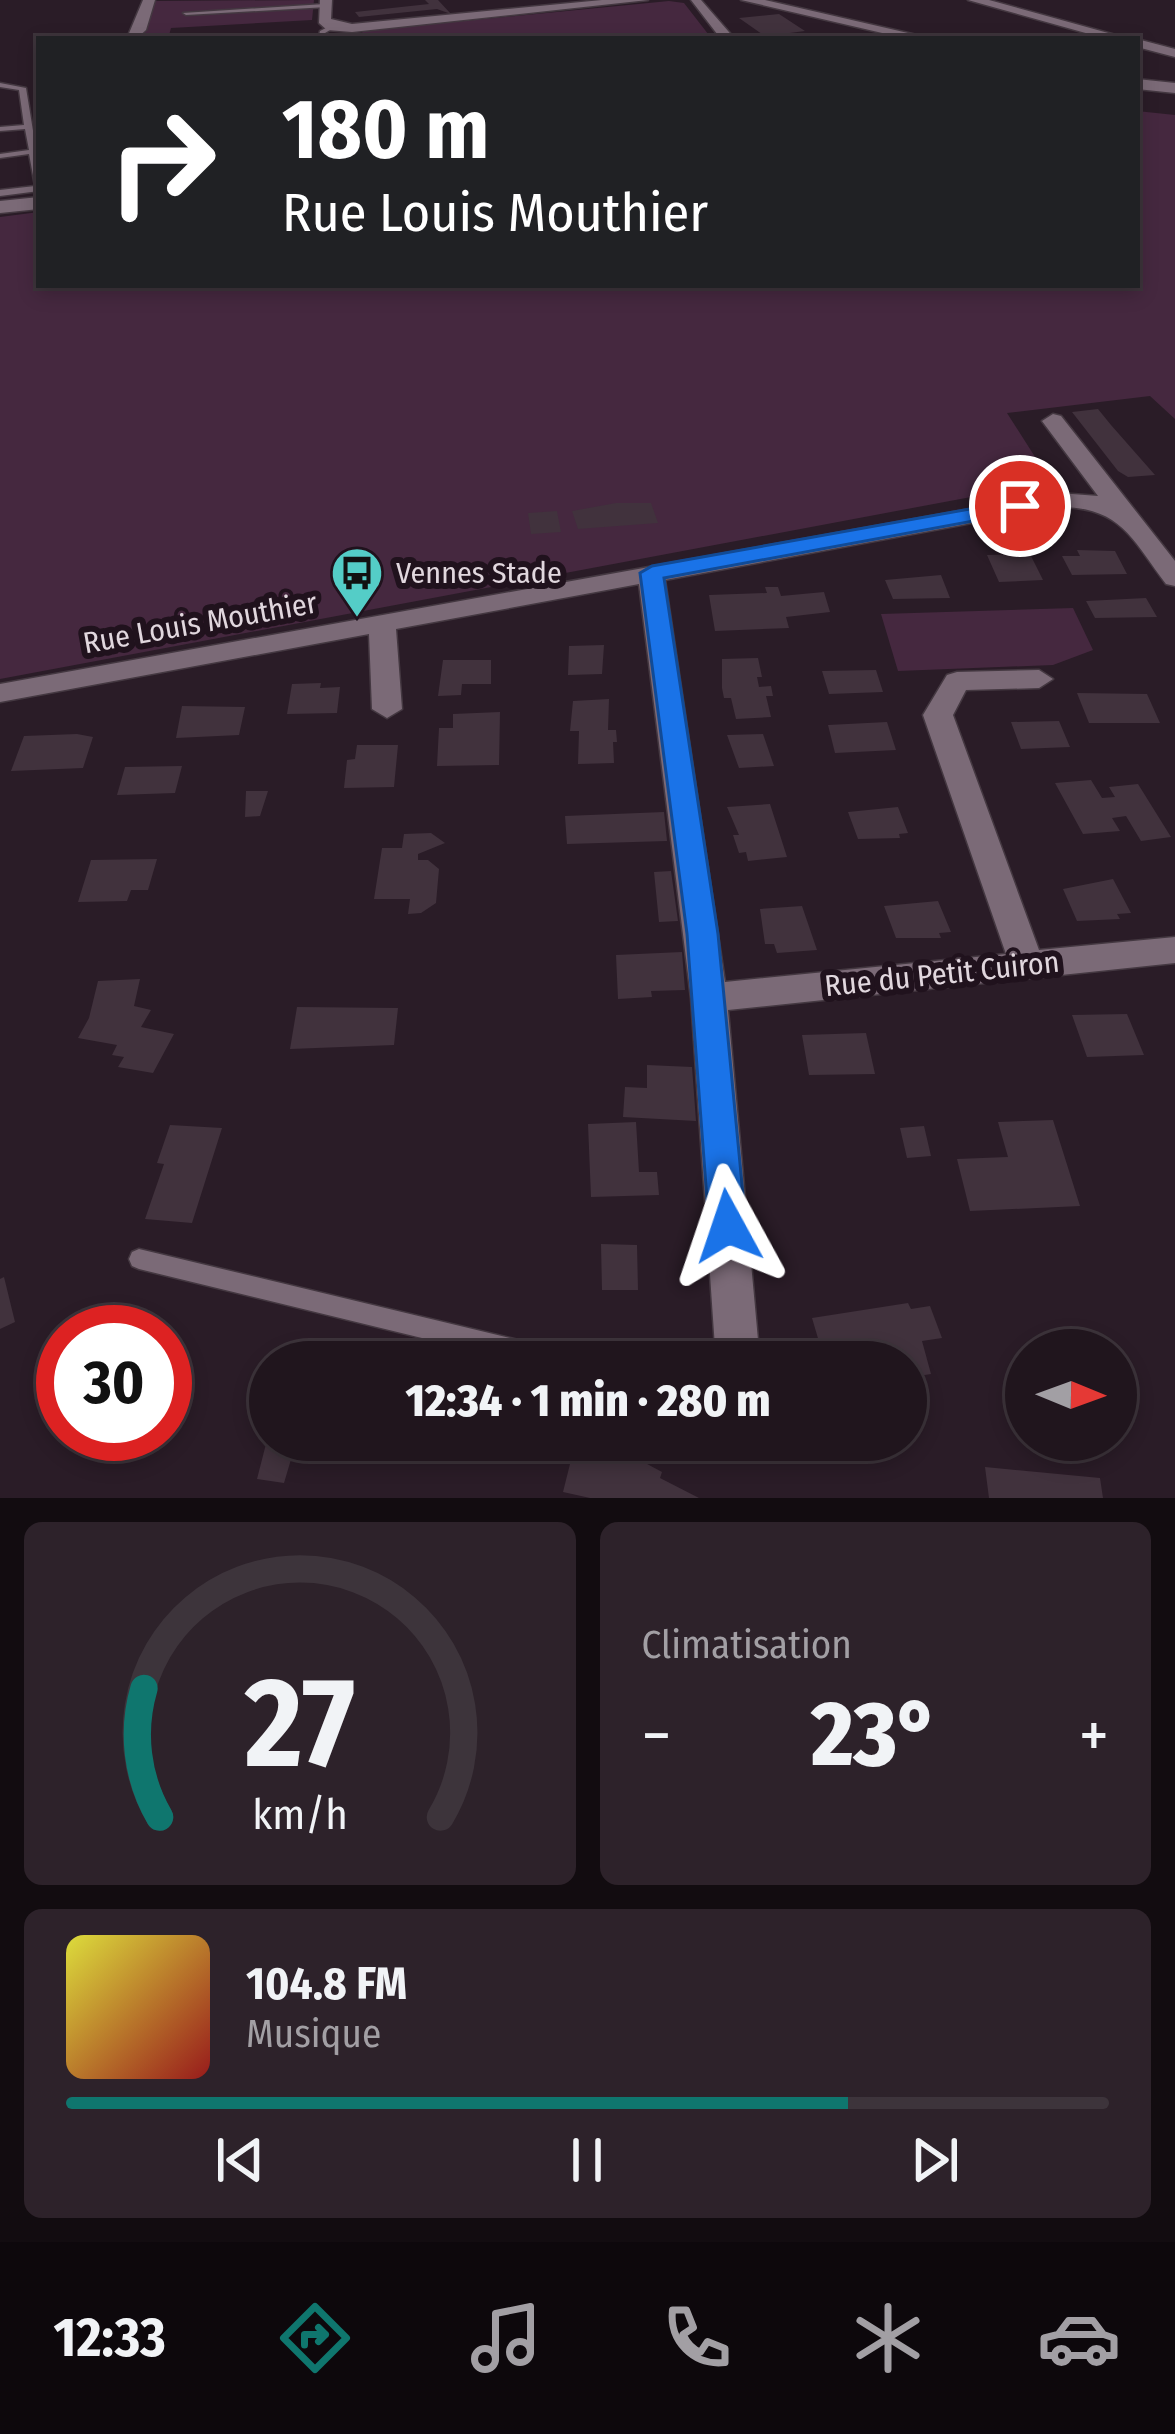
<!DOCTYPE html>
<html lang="fr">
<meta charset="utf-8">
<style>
body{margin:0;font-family:"Fira Sans Condensed",sans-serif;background:#2d222a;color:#f1f3f6;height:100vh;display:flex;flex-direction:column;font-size:45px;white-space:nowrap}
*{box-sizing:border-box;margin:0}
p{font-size:39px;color:#a29fa4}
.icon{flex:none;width:66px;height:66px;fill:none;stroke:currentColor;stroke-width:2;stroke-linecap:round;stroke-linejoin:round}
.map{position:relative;height:1498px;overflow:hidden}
.drawer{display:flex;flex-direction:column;gap:24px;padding:24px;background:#120c10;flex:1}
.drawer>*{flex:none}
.guide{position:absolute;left:36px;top:36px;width:1104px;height:252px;border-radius:0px;box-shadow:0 6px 18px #0003,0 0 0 3px #3d343b;background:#202124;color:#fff;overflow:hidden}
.needle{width:78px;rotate:91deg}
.fabs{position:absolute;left:1005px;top:1329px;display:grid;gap:24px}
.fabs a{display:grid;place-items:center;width:132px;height:132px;border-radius:50%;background:#20151d;box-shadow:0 6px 18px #0003,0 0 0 3px #3d343b;font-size:60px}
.speed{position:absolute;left:36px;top:1305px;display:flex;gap:24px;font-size:60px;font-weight:700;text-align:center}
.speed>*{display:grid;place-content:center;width:156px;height:156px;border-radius:50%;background:#20151d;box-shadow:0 6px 18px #0003,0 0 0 3px #3d343b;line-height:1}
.speed .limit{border:18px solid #d22;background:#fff;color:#111}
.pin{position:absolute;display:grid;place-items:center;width:102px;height:102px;color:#fff;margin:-51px;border:6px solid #fff;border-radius:50%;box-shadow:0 3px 12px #0007}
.me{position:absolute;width:132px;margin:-66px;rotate:355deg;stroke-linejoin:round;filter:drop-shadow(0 0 9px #0008)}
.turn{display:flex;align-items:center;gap:42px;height:252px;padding:0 48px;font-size:54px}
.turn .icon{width:156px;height:156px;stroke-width:2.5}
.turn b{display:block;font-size:84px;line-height:102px}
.big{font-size:90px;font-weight:800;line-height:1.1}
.drawer .widget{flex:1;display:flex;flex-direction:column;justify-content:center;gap:18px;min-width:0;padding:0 42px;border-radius:18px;background:#2d222a}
.drawer .dial{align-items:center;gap:0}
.dial svg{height:312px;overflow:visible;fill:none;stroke:#3d343b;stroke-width:7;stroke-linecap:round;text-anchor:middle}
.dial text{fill:#f1f3f6;stroke:none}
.song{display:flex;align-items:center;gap:36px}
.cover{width:144px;height:144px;border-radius:18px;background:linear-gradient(135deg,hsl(60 70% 55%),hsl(0 70% 35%))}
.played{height:12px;border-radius:6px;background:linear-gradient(90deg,#0f766e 75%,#3d343b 75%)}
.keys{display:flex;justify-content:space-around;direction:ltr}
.heat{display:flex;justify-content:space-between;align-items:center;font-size:66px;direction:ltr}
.drawer .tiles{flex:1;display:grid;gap:24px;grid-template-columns:1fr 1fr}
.widget:last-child{grid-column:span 2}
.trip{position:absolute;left:249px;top:1341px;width:678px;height:120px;border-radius:60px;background:#20151d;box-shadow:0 6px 18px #0003,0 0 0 3px #3d343b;font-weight:800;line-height:120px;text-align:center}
.menu{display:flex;height:192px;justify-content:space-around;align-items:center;background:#0d080c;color:#a29fa4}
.menu .icon{width:84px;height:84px}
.menu .selected{color:#0f766e}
.menu b{font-size:54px;color:#f1f3f6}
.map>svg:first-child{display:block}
.green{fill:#45283f}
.building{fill:#41323d}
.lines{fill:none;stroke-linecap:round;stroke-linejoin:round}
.service-casing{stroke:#443841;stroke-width:3}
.minor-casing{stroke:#443841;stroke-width:3}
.tertiary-casing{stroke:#443841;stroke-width:3}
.service{fill:#7b6a77;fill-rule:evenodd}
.minor{fill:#7b6a77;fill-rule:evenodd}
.tertiary{fill:#7b6a77;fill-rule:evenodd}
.route{fill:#1a73e8;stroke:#114b97;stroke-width:3}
.labels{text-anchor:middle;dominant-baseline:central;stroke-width:12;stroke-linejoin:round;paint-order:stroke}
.poi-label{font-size:30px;fill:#e1d7de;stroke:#20121d;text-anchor:start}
.street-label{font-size:30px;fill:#e1d7de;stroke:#20121d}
</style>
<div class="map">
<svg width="1175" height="1498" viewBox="0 0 1175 1498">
<rect width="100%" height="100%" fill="#2a1c27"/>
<path class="green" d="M314 0 312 20 171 28 168 39H148L157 35 144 33 155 1Z
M669 1 684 3 712 39H364L362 31Z
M1137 111 1175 115V419L1150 396 1007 413 1051 482 0 679V217L39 212V285H1137Z
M1073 608 1093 650 1053 665 898 671 881 614Z"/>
<path class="building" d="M425 0H438L451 14 437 9 359 17 355 12 429 4Z
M779 14 805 31 782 34 787 39H769L739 18Z
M1098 409 1111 425 1155 475 1128 477 1118 471 1072 412Z
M616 503H651L658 523 578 529 572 511Z
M557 511 561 532 531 534 528 513Z
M1077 550 1115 551 1127 574 1072 575 1062 556H1080Z
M1030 554 1043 580 999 582 987 555Z
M941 575 950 598 893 599 885 580Z
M765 587H778L781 596 824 592 830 612 786 617 789 628 715 631 709 595 767 593Z
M1146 598 1157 617 1095 618 1086 601Z
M604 645 602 674 568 675 569 646Z
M758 658 762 677H757L759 687 771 686 773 696H766L771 717 736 719 731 698H724L722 688V659Z
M443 660H491V684H462L461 695 438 696Z
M876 670 883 692 829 694 822 671Z
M321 683 320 688 340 687 337 713 287 714 292 684Z
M1077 693 1147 694 1160 723H1089Z
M609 699 608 730H616L617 742H613L614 763 578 764 579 731H570L573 701Z
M182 706 245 707 239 735 176 738Z
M500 712 499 765 437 766 439 728H453V714Z
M1059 721 1070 747 1021 749 1011 722Z
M887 722 896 750 835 753 828 725Z
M77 734 93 737 83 768 11 771 24 736Z
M763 734 774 766 739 768 727 735Z
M357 745H398L394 787 344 788 347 760 355 759Z
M182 766 175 793 117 795 125 767Z
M1091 780 1102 798 1115 797 1109 787 1138 784 1171 837 1141 841 1126 816 1112 818 1120 831 1083 834 1055 783Z
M246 791H268L260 816 245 817Z
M770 804 787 857 748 861 746 852 739 853 733 835H739L727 807Z
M898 807 908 833 899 834 900 838 858 839 848 812Z
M664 812 667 841 567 844 565 816Z
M431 833 445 843 418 854V860H428L439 869 436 903 421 913 408 914 410 899H374L382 848H402L404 834Z
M157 859 148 890H131L127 901 78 902 91 860Z
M671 871 678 921 659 922 654 872Z
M1113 879 1131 913 1117 914 1120 919 1077 921 1063 889Z
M938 901 951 932 939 933 941 938H896L884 906Z
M802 906 817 950 777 953 774 944H765L760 909Z
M682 952 685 990 651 991 652 997 618 999 616 955Z
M140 979 134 1006 151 1010 141 1027 174 1034 153 1073 118 1067 124 1057 112 1055 117 1045 78 1038 89 1018 98 981Z
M297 1007 398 1008 394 1045 290 1049Z
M1127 1014 1144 1055 1087 1057 1072 1015Z
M866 1033 875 1074 809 1075 802 1035Z
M647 1065 692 1067 696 1121 623 1117 625 1087 647 1088Z
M1053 1120 1080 1206 970 1211 957 1159 1008 1157 998 1122Z
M636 1122 639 1172H657L659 1195 591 1197 588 1124Z
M170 1125 222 1128 192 1223 145 1219 164 1164 157 1163Z
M924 1126 931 1156 907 1158 900 1128Z
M601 1244 637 1245 638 1290H602Z
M4 1277 15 1322 0 1329V1279Z
M908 1303 911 1309 930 1306 942 1338 922 1341 931 1374 906 1378V1362H825L812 1318Z
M267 1440H371L365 1464 292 1456 284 1483 257 1479Z
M576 1440 641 1442 636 1458 662 1472 660 1478 699 1498H590L563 1492Z
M985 1467 1100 1478 1103 1498H989Z"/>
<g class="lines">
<g class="service-casing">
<path id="service" d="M325 4 327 7 186 15 183 13Z
M330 26 335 27 325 33 324 39H318L320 31Z
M0 83 26 88 36 149H39V191L0 196V190L35 186 29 154 0 158V154L29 150 25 129 0 131V127L24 125 19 90 0 87Z
M139 1249 564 1351 572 1354 575 1362H520L139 1269 132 1266 129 1259 132 1252Z"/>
</g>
<g class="minor-casing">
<path id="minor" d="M143 0H155L146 30 137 38H127Z
M320 0H332L331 19 352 24 602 0H648L352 32 327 30 319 23Z
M691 0H701L735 39H721Z
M741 0H765L934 39H908Z
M968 0H989L1130 39H1107Z
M1137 39 1175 49V57L1137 47Z
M1053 414 1061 416 1175 561V586L1166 584C1132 539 1121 507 1059 507L665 580 725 982 1006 954 923 715 947 675 957 672 1039 670 1053 679 1039 688 966 690 953 715 1039 950 1175 937V963L728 1010 760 1362H716L691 998 639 584 396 629 402 709 387 718 372 709 369 634 0 702V684L1059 493 1098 496 1042 421Z"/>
</g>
<g class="tertiary-casing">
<path id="tertiary" d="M1137 79 1175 83V93L1137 89Z
M39 197V209L0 213V201Z"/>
</g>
<use href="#service" class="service"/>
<use href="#minor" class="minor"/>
<use href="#tertiary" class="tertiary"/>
</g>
<path class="route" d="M1020 500 1031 506 1028 511 664 578 718 934 746 1226 741 1238 728 1243 714 1238 709 1226 687 934 640 573 652 566Z"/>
<defs>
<g id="bus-pin" transform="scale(2.7)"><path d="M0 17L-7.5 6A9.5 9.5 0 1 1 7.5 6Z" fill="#54cdc7" stroke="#20121d"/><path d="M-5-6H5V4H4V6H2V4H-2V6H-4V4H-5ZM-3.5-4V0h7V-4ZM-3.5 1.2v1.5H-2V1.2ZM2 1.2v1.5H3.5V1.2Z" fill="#111"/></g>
</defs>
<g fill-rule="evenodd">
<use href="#bus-pin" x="357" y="573"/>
</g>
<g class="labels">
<g class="poi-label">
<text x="396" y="573">Vennes Stade</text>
</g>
<g class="street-label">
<text transform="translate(200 623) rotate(-10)">Rue Louis Mouthier</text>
<text transform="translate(942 974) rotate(-6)">Rue du Petit Cuiron</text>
</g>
</g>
</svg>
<div class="fabs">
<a><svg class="needle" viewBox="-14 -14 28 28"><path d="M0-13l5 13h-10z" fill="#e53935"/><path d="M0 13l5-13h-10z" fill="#a29fa4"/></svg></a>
</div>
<div class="speed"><div class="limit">30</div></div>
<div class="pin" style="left:1020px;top:506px;background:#d93025"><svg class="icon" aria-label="arrive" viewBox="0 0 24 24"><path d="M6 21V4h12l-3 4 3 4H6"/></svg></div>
<svg class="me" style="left:728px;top:1226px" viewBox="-20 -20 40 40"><path d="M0-17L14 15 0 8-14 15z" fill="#1a73e8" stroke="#fff" stroke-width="4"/></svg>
<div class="trip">12:34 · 1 min · 280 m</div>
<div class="guide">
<div class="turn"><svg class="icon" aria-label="right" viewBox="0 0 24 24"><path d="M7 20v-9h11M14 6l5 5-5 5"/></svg><div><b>180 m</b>Rue Louis Mouthier</div></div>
</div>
</div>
<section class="drawer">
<div class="tiles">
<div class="widget dial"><svg viewBox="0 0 100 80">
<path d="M14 69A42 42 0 1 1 86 69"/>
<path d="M14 69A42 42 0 0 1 10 36" stroke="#0f766e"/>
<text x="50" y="56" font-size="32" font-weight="700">27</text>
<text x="50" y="72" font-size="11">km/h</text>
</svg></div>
<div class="widget"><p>Climatisation</p>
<div class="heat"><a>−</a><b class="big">23°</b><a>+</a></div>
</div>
<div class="widget">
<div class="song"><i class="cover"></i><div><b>104.8 FM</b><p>Musique</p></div></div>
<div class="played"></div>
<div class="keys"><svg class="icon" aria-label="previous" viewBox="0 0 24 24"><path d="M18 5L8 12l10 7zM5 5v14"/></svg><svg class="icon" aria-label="pause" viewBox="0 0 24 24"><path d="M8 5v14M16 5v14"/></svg><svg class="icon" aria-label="next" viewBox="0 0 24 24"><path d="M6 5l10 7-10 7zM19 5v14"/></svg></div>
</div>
</div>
</section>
<nav class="menu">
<b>12:33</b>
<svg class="icon selected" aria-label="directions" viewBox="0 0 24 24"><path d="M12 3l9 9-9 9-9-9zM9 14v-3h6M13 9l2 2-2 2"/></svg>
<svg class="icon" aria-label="music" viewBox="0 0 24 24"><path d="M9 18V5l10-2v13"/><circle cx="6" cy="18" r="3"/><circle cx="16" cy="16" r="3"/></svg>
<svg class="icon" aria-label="phone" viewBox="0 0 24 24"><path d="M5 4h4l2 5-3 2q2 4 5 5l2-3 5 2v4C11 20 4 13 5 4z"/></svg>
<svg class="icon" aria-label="climate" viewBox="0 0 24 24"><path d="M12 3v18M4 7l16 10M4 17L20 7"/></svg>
<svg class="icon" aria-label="car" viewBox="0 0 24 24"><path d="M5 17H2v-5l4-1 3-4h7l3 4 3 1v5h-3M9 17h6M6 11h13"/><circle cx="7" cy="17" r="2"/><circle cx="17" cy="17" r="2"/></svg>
</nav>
